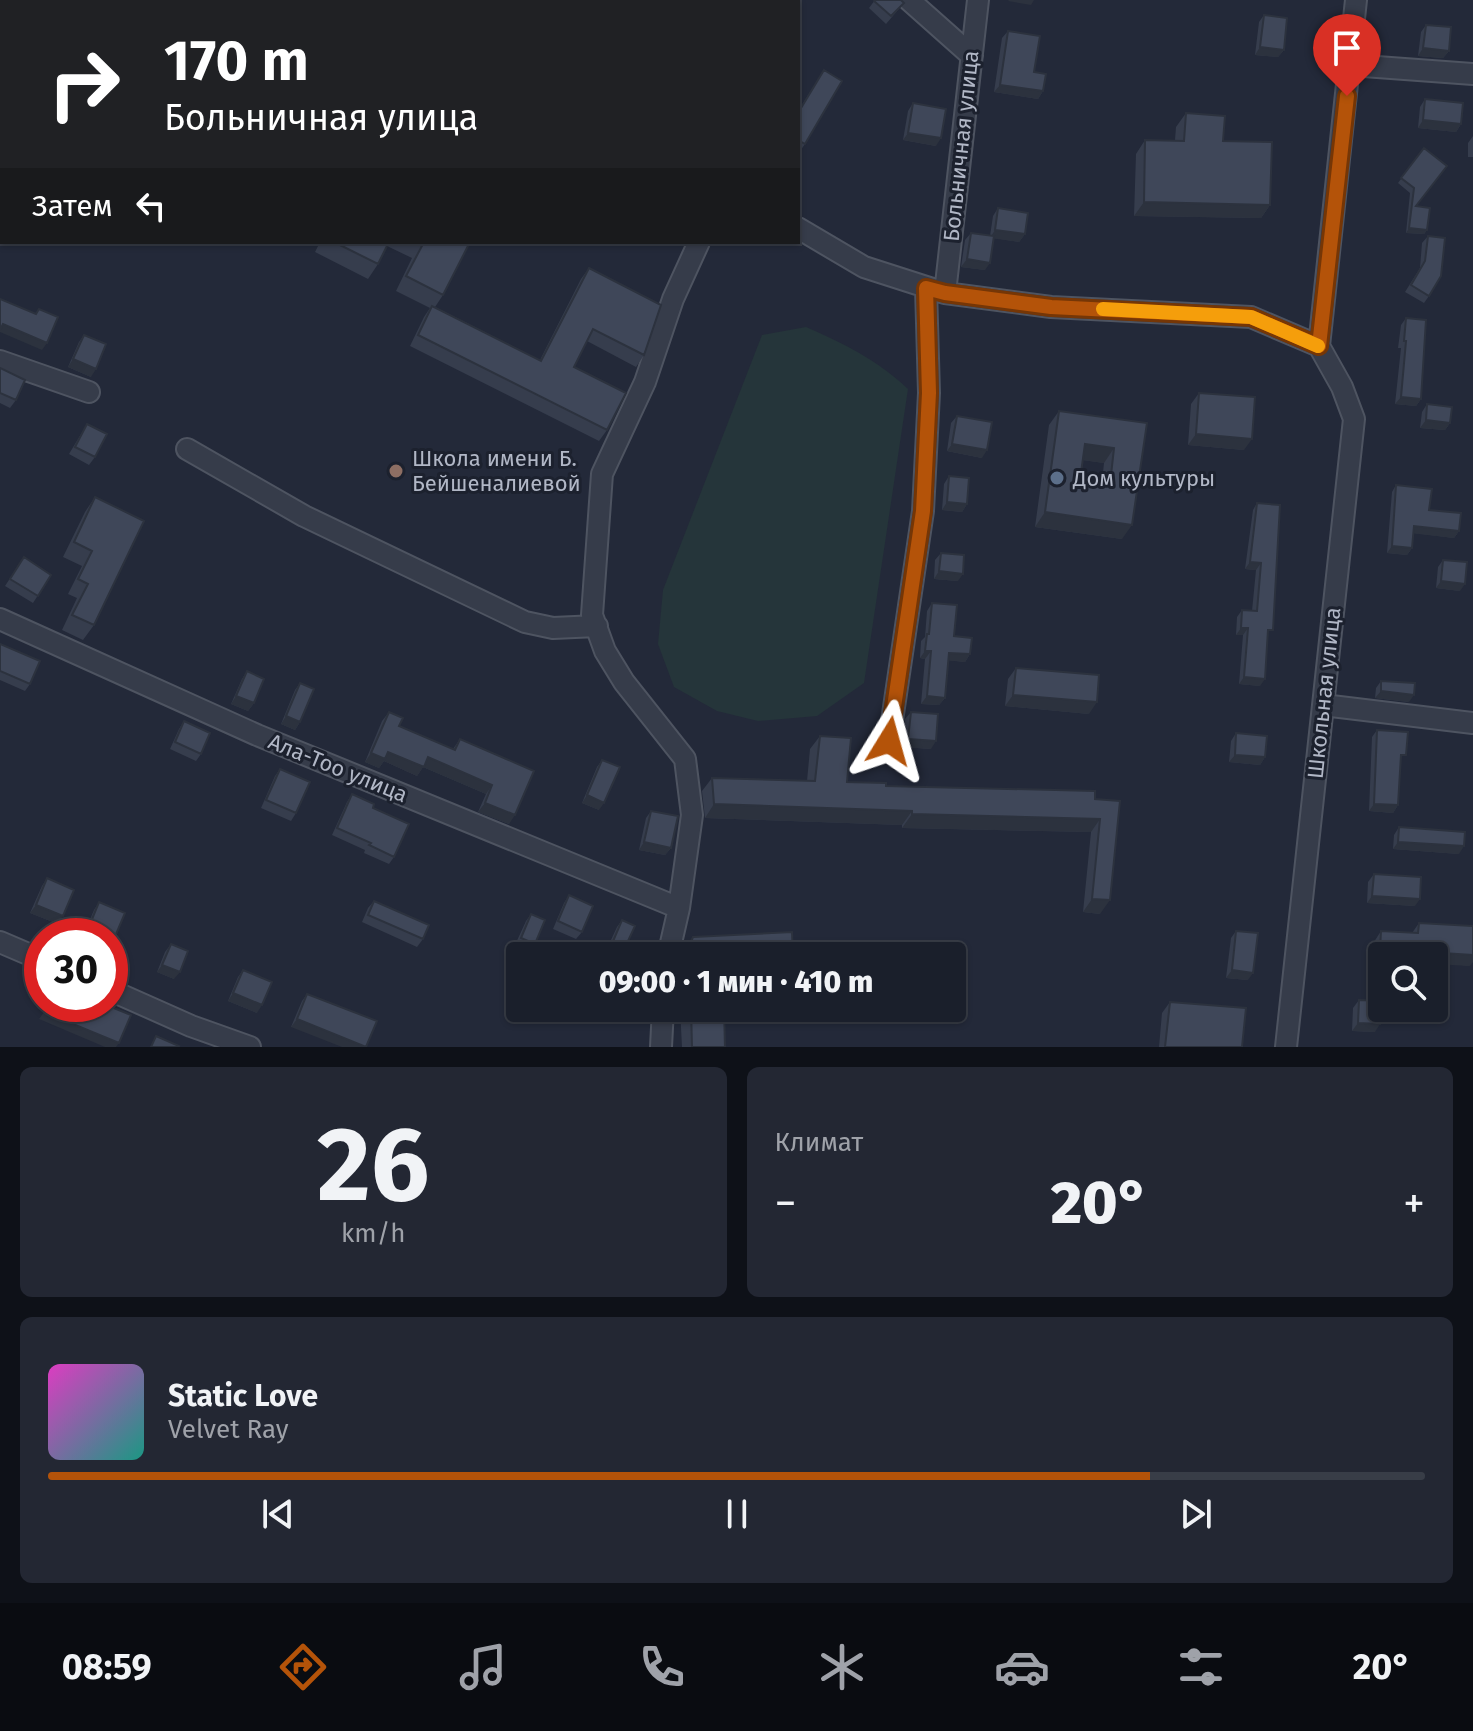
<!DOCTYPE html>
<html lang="ru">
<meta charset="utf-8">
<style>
body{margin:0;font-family:"Fira Sans",sans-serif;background:#232733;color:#f1f3f6;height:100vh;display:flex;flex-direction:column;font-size:30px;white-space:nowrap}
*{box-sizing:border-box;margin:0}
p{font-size:26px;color:#9fa2a9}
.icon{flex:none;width:44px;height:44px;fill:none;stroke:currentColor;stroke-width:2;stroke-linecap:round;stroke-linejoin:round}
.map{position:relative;height:1047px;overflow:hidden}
.details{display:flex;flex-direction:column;gap:20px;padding:20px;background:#0e1118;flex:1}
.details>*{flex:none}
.top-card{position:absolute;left:0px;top:0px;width:800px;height:244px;box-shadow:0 2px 6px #0004,0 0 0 2px #383d47;background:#202124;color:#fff;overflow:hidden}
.controls{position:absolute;left:1368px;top:942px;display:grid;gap:16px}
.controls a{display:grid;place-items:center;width:80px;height:80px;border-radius:8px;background:#1a1f2b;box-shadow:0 2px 6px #0004,0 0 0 2px #383d47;font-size:40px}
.speed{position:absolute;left:24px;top:918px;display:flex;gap:16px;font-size:40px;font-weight:700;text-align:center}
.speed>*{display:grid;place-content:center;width:104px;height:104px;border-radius:50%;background:#1a1f2b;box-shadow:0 2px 6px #0004,0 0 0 2px #383d47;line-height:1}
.speed .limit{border:12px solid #d22;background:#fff;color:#111}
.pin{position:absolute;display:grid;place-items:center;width:68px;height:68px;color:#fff;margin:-82px -34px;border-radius:50% 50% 50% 0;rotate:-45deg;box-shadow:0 0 8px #0007}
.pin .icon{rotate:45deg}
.me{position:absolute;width:88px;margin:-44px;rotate:8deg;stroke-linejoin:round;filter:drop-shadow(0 0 6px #0008)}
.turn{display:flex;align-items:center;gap:28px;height:168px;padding:0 32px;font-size:36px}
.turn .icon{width:104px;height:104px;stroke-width:2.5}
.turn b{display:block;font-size:56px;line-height:68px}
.then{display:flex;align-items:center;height:76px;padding:0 32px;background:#0003;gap:16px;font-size:30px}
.big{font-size:60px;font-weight:800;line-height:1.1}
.details .tile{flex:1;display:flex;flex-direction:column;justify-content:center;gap:12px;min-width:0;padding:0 28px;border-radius:12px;background:#232733}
.details .dial{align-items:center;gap:0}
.dial b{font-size:104px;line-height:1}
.song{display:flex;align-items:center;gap:24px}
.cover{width:96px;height:96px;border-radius:12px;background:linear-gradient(135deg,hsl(310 70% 55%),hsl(170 70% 35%))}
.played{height:8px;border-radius:4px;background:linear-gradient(90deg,#b45309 80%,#383d47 80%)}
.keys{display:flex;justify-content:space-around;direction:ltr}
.heat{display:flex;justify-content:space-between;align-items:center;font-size:44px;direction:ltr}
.details .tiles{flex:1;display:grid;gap:20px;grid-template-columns:1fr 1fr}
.tile:last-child{grid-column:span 2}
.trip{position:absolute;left:506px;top:942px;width:460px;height:80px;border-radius:8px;background:#1a1f2b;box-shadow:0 2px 6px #0004,0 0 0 2px #383d47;font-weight:800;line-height:80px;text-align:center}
.tabs{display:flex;height:128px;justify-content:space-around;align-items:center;background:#0a0c11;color:#9fa2a9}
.tabs .icon{width:56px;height:56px}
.tabs .current{color:#b45309}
.tabs b{font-size:36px;color:#f1f3f6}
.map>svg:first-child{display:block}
.green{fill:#25353a}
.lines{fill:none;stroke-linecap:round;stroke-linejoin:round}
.minor-casing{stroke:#4e5461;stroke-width:24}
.minor{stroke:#363c4a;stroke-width:20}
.wall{fill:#363d4d;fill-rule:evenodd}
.shaded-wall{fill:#2c323e}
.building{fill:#3f4759;stroke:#2c323e;stroke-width:2;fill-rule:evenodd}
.route-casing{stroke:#753606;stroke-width:20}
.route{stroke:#b45309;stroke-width:14}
.slow{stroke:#f59e0b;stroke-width:14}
.education-dot{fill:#8d6e63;stroke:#1c212e;stroke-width:3}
.service-dot{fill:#5c6f8a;stroke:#1c212e;stroke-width:3}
.labels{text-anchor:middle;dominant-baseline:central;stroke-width:6;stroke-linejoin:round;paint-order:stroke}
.street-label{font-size:22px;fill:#b1b7c6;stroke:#1c212e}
.poi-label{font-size:22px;fill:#b1b7c6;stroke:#1c212e;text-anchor:start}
</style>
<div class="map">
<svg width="1473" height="1047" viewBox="0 0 1473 1047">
<rect width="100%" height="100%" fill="#232939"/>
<path class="green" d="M806 327C846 345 876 359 908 389L864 683 817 716 758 721 717 711 674 687 658 644 663 590 762 335Z"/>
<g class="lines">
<g class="minor-casing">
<path id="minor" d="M504 0 506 2
M909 0 972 56
M1350 65 1473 74
M798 228 864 267 945 293 1051 307 1251 317 1319 346
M945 293 978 0
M1319 346 1356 0
M0 361 89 392
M187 449 304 516 525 622 553 628 597 626
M0 619 257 735 679 908
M1323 705 1473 723
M889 741 923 511 929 393 926 288
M0 942 42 960
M668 956 679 908 692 815 685 759 624 682 605 651 592 615 602 474 645 382 673 299 699 242
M110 990 191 1026 250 1047
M661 1047 663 1008
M1286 1047 1354 419 1342 387 1319 346"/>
</g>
<use href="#minor" class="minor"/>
</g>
<path class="wall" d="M875 0 904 3 886 24 869 8Z
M1264 15 1284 50 1278 57 1255 55 1259 22Z
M1426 25 1449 51 1443 58 1418 56 1421 32Z
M1008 31 1034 72 1043 91 1038 99 994 92 1002 38Z
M824 70 805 144 798 154V111Z
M1425 99 1461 124 1456 132 1418 128 1420 107Z
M913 103 936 146 903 140 908 111Z
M1186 113 1223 141 1270 205 1261 218 1134 216 1136 154 1145 140H1175L1176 127Z
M1473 136V157H1468V143Z
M1424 148 1416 206 1427 230 1424 234 1406 233 1410 193 1398 183Z
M998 208 1025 234 1019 242 994 238 985 270 961 267 965 240 971 233 990 236 993 216Z
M1428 236 1429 296 1424 303 1405 292 1420 268 1422 243Z
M320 242H470L443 295 435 307 540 360 581 279 589 268 644 355 636 367 587 341 574 367 607 430 599 441 410 346 424 317 430 308 396 291 412 258 387 246 378 264 368 279 315 252Z
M1406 318 1421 399 1416 406 1395 404 1401 348H1398L1401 325Z
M84 335 91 377 68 367 79 342Z
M0 368 16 400 10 408 0 403Z
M1199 393 1244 450 1188 445 1191 404Z
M1427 404 1450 423 1445 430 1420 428 1422 412Z
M1059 411 1147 423 1122 539 1035 527 1049 425ZM1083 460 1104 463 1102 482 1080 480Z
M957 416 982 458 947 451 951 423Z
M87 424 95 457 89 465 69 454Z
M949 476 967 504 962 512 942 510 944 484Z
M1396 485 1459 531 1454 538 1414 533 1412 548 1407 555 1387 553 1392 492Z
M95 497 94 625 83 640 62 630 77 598 68 594 82 566 63 557 85 512Z
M1257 503 1268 637 1260 686 1239 684 1243 635H1236L1237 617 1242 610 1252 611 1256 570 1245 569 1253 510Z
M941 553 958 581 934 579 935 560Z
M24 557 51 575 33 603 5 586Z
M1443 560 1460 591 1436 588 1438 567Z
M932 603 954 636 970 654 965 662 948 660 945 698 939 705 921 704 925 659 920 658 921 641 925 637 927 611Z
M0 644 30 684 25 691 0 680Z
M1016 668 1089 714 1005 706 1008 679Z
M247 671 254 703 248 711 231 704 242 679Z
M1381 681 1409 702 1375 698 1376 688Z
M300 683V722L295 730 281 724 295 690Z
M389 712 399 726 453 749 460 739 534 771 509 824 478 812 486 794 423 767 417 776 384 761 379 768 365 762 382 721Z
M911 712 931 749 903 747 905 719Z
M184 721 201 754 196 761 170 749 179 729Z
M1377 730 1401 763 1398 805 1393 813 1369 811 1372 737Z
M1236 733 1265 757 1260 765 1229 762 1231 741Z
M820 736 847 782 886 786 1095 799 1120 801 1100 914 1083 912 1091 832 902 828V825L705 818 702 791 712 778 807 781 810 749Z
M602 760 599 810 582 803 597 767Z
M280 769 296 813 291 821 261 808 275 776Z
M352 794 373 808 394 857 389 864 364 853 365 850 332 835 347 802Z
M651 811 671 848 665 855 639 850 646 818Z
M1399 827 1459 854 1393 849 1394 835Z
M1374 874 1415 906 1367 903 1368 882Z
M47 878 58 924 30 913 42 886Z
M569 895 582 932 576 939 553 929 564 903Z
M374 901 423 939 417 947 362 922 368 908Z
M99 902 110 936H83L94 910Z
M531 914 535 944 529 951 515 945 526 921Z
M622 920 623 952 620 956H611L605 953 617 927Z
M1419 923 1470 966 1382 956V960H1372L1374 942 1381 931 1412 933Z
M1236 931 1248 980 1226 978 1231 938Z
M693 937 793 956H681L682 951Z
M171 944 174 979 157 972 165 952Z
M243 970 257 1013 228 1001 238 977Z
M307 994 377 1021 291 1027 302 1001Z
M1359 1000 1375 1032 1352 1031 1353 1008Z
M1170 1002 1242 1047H1159L1162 1013Z
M680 1008H724L725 1047H682Z"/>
<path class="shaded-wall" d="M0 0H28L36 2H2V11L1 13Z
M632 0H651L650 2H637Z
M1009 0H1034L1031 5 1008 1Z
M1260 47 1284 50 1278 57 1255 55Z
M1423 48 1449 51 1443 58 1418 56Z
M1000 85 1043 91 1038 99 994 92Z
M1423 120 1461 124 1456 132 1418 128Z
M908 133 941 138 936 146 903 140Z
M1144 202 1270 205 1261 218 1134 216Z
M1409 228 1427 230 1424 234 1406 233Z
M995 230 1025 234 1019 242 990 238Z
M967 259 990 263 985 270 961 267Z
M3 324 47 343 42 350 0 332V329Z
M73 359 96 369 91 377 68 367Z
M1401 397 1421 399 1416 406 1395 404Z
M1426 420 1450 423 1445 430 1420 428Z
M1196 434 1252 439 1244 450 1188 445Z
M952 444 987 450 982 458 947 451Z
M1085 444 1114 448 1104 463 1075 459Z
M947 502 967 504 962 512 942 510Z
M1045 512 1132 525 1122 539 1035 527Z
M1414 526 1459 531 1454 538 1410 533Z
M1392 546 1412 548 1407 555 1387 553Z
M1250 562 1261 563 1256 570 1245 569Z
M939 571 963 574 958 581 934 579Z
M1441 581 1465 584 1460 591 1436 588Z
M1241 628H1248L1243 635H1236Z
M925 651H931L925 659 920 658Z
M949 653 970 654 965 662 943 660Z
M1244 677 1265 679 1260 686 1239 684Z
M1381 691 1414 695 1409 702 1375 698Z
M1013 695 1097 702 1089 714 1005 706Z
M236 696 254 703 248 711 231 704Z
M927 696 945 698 939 705 921 704Z
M286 716 300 722 295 730 281 724Z
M908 739 936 741 931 749 903 747Z
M388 752 428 757 492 785 486 794 423 767 417 776 384 761 379 768 365 762 371 753Z
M1235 755 1265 757 1260 765 1229 762Z
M587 795 604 803 599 810 582 803Z
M485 803 515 815 509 824 478 812Z
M714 804 912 811 902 825 705 818Z
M1374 804 1398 805 1393 813 1369 811Z
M912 814 1100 819 1091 832 902 828Z
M644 842 671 848 665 855 639 850Z
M1398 842 1464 846 1459 854 1393 849Z
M1372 896 1420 899 1415 906 1367 903Z
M1092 899 1110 900 1100 914 1083 912Z
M36 905 63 916 58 924 30 913Z
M88 929 106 936H83Z
M1380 949 1473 955V962L1470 966 1434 964V956H1382V960H1372Z
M162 965 180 972 174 979 157 972Z
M1232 970 1253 973 1248 980 1226 978Z
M233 993 262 1005 257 1013 228 1001Z
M44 1012 119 1043 116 1047H105L39 1019Z
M297 1019 366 1047H342L291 1027Z
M1358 1023 1380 1024 1375 1032 1352 1031Z"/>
<path class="building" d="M28 0H119L127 2H36Z
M151 0H179L186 2H150Z
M192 0H228V2H192Z
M723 0H744V2H722Z
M875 0H901L904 3 891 16 874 1Z
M1264 15 1287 18 1284 50 1260 47Z
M1426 25 1451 27 1449 51 1423 48Z
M1008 31 1040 36 1034 72 1046 74 1043 91 1000 85Z
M824 70 842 81 805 144 798 140V113Z
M1425 99 1463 103 1461 124 1423 120Z
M913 103 946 109 941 138 908 133Z
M1186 113 1225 116 1223 141 1272 142 1270 205 1144 202 1145 140 1184 141Z
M1424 148 1447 166 1416 206 1430 208 1427 230 1409 228 1414 188 1401 178Z
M998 208 1028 213 1025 234 995 230Z
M971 233 994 236 990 263 967 259Z
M1428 236 1445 238 1441 276 1429 296 1411 285 1425 261Z
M334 242H389L378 264Z
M419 242H470L443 295 406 276 423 244Z
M589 268 661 305 644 355 593 329 574 367 626 393 607 430 418 335 432 306 541 361Z
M0 299 36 314 39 309 58 317 47 343 3 324 0 330Z
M1406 318 1426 320 1421 399 1401 397 1406 341H1404Z
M84 335 106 344 96 369 73 359Z
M0 368 25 380 16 400 0 393Z
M1199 393 1255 397 1252 439 1196 434Z
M1427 404 1452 407 1450 423 1426 420Z
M1059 411 1147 423 1132 525 1045 512ZM1085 444 1114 448 1110 484 1080 480Z
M957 416 992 422 987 450 952 444Z
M87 424 107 434 95 457 75 447Z
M949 476 969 478 967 504 947 502Z
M1396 485 1432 489 1429 510 1461 513 1459 531 1414 526 1412 548 1392 546Z
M95 497 144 521 94 625 72 615 88 584 78 579 92 551 74 542Z
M1257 503 1280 505 1273 630H1268L1265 679 1244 677 1248 628H1241L1242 610 1257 611 1261 563 1250 562Z
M941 553 964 555 963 574 939 571Z
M24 557 51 575 38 596 10 579Z
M1443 560 1467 562 1465 584 1441 581Z
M932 603 957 605 954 636 972 638 970 654 949 653 945 698 927 696 931 651H925L927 634H929Z
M0 644 40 661 30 684 0 671Z
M1016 668 1099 675 1097 702 1013 695Z
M247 671 264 679 254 703 236 696Z
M1381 681 1415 683 1414 695 1381 691Z
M300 683 314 689 300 722 286 716Z
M389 712 403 718 399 726 455 750 460 739 534 771 515 815 485 803 492 785 428 757 424 767 388 752 385 759 371 753Z
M911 712 938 714 936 741 908 739Z
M184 721 210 733 201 754 175 742Z
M1377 730 1408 732 1406 755H1401L1398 805 1374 804Z
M1236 733 1267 736 1265 757 1235 755Z
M820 736 851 738 847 782 886 783V786L1095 791V799L1120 801 1110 900 1092 899 1100 819 912 814V811L714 804 712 778 815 781Z
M602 760 620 767 604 803 587 795Z
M280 769 310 782 296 813 266 800Z
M352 794 374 804 373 808 409 824 394 857 369 845 371 843 337 828Z
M651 811 678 816 671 848 644 842Z
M1399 827 1465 832 1464 846 1398 842Z
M1374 874 1421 877 1420 899 1372 896Z
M47 878 74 890 63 916 36 905Z
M569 895 593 906 582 932 558 921Z
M374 901 429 925 423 939 368 915Z
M99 902 125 913 114 939 110 938V936H106L88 929Z
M531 914 545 920 535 944 521 938Z
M622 920 635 926 623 952 611 946Z
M1419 923 1473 926V955L1380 949 1381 931 1418 933Z
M1236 931 1258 933 1253 973 1232 970Z
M792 932 793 956H689L688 949 693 937Z
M171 944 188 951 180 972 162 965Z
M243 970 272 982 262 1005 233 993Z
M307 994 377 1021 366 1047 297 1019Z
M1359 1000 1381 1001 1380 1024 1358 1023Z
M1170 1002 1246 1008 1242 1047H1165Z
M47 1004H104L131 1015 119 1043 44 1012Z
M691 1008H724L725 1047H692Z
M156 1036 179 1046 178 1047H151Z"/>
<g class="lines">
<g class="route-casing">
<path id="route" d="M889 741 923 511 929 393 926 288 945 293 1051 307 1251 317 1319 346 1347 96"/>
</g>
<use href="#route" class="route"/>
<path class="slow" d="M1103 309 1251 317 1318 346"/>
</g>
<circle class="education-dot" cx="396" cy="471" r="8"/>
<circle class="service-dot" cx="1057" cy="478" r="8"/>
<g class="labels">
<g class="street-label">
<text transform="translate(961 146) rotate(-84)">Больничная улица</text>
<text transform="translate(1324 693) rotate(-84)">Школьная улица</text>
<text transform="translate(338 768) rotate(22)">Ала-Тоо улица</text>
</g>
<g class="poi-label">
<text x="412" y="458">Школа имени Б.<tspan x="412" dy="25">Бейшеналиевой</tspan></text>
<text x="1073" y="478">Дом культуры</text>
</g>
</g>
</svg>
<div class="controls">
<a><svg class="icon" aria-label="search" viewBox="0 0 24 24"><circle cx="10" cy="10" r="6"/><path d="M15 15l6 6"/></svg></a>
</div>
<div class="speed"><div class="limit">30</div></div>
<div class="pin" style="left:1347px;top:96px;background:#d93025"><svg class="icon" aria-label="arrive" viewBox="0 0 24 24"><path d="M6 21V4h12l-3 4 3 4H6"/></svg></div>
<svg class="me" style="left:889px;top:741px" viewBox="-20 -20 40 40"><path d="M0-17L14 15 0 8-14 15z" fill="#b45309" stroke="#fff" stroke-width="4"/></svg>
<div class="trip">09:00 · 1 мин · 410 m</div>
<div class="top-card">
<div class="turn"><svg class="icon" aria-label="right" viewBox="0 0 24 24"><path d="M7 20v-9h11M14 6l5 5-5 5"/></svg><div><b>170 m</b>Больничная улица</div></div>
<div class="then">Затем<svg class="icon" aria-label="left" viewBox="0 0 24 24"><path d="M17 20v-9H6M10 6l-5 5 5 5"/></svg></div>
</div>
</div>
<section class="details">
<div class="tiles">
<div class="tile dial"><b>26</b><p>km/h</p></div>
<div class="tile"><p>Климат</p>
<div class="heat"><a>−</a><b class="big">20°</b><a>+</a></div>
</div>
<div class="tile">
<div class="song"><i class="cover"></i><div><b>Static Love</b><p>Velvet Ray</p></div></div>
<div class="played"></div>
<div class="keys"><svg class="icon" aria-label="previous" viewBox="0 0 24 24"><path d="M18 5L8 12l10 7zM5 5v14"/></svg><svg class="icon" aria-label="pause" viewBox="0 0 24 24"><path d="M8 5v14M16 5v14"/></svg><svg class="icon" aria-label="next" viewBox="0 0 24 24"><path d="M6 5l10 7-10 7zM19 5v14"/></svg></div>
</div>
</div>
</section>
<nav class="tabs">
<b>08:59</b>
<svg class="icon current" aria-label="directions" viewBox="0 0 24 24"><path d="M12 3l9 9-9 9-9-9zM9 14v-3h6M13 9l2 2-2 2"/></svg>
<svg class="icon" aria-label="music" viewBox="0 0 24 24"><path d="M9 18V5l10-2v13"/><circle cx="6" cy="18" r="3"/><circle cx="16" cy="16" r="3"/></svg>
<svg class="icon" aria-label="phone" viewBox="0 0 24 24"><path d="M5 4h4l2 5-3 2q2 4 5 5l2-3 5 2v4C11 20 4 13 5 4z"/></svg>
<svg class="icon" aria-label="climate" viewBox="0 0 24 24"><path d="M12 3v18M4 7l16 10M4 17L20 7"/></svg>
<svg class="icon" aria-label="car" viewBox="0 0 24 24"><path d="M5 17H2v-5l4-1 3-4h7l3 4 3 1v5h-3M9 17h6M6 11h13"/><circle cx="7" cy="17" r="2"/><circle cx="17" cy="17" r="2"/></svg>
<svg class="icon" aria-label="filters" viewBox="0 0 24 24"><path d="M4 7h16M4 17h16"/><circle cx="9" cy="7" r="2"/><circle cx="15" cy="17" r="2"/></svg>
<b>20°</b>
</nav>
